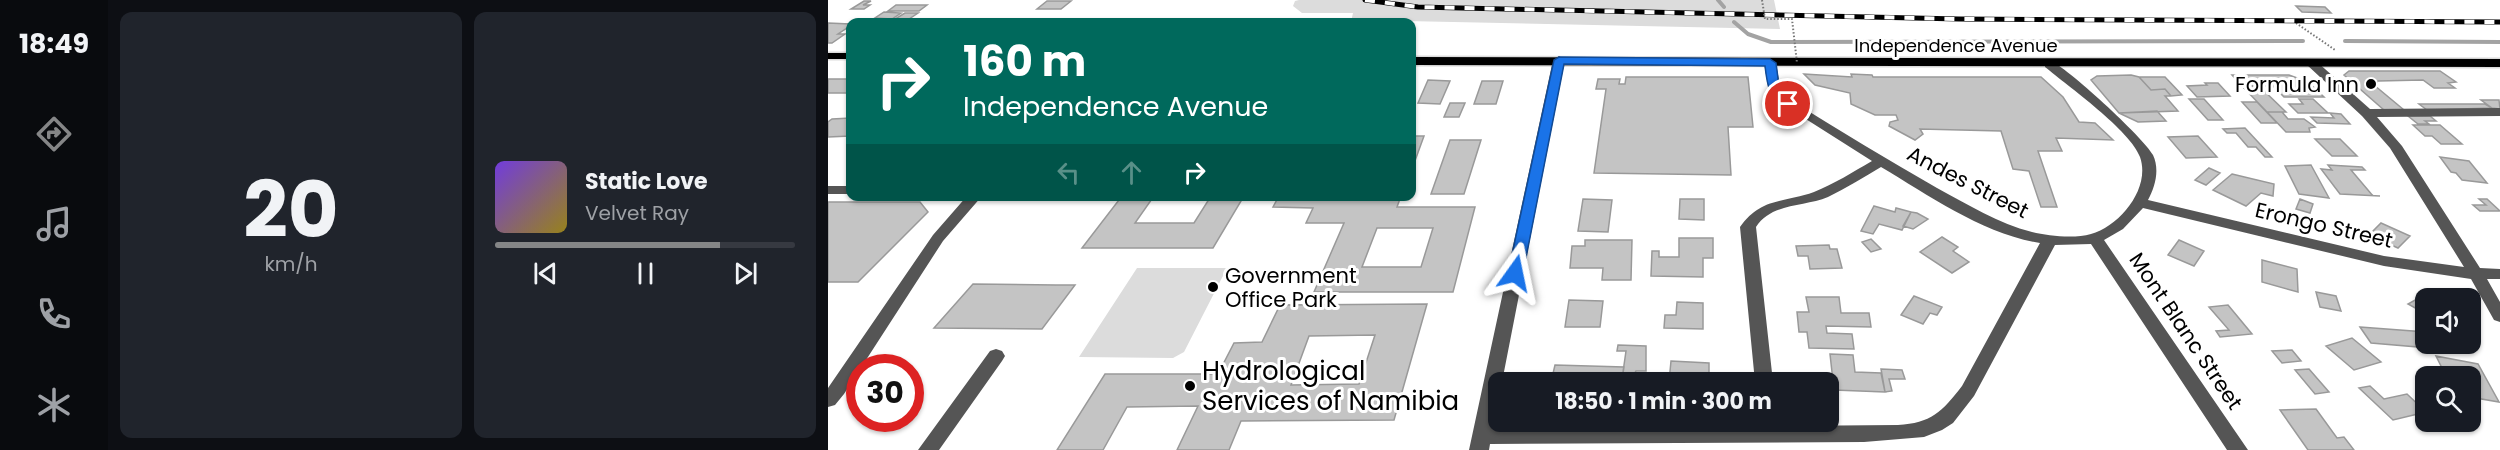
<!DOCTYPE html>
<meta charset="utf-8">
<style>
body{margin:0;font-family:Poppins,sans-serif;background:#20242c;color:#f1f3f6;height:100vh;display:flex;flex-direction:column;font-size:22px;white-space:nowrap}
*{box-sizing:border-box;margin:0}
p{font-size:20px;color:#9ea1a6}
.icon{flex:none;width:33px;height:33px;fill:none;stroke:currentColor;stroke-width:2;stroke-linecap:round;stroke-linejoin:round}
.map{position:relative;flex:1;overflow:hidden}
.panel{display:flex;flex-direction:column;gap:12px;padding:12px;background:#0d0f14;width:720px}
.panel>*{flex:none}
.top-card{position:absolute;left:18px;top:18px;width:570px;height:183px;border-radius:12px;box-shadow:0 2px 4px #0004;background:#00695c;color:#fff;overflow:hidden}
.controls{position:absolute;left:1587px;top:288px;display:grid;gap:12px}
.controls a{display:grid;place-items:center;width:66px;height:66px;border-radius:12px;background:#171b24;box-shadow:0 2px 4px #0004;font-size:30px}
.speed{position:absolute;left:18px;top:354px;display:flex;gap:12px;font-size:30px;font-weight:700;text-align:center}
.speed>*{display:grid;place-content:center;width:78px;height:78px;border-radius:50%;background:#171b24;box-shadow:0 2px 4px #0004;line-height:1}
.speed .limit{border:9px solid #d22;background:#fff;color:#111}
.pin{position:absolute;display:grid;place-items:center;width:51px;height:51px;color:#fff;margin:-26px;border:3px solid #fff;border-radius:50%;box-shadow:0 2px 6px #0007}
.me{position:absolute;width:66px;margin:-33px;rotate:12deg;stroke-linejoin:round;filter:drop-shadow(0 0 4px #0008)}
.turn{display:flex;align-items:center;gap:21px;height:126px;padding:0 18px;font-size:27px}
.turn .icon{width:78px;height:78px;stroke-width:2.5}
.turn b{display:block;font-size:42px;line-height:51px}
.lanes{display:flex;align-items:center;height:57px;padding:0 18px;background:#0003;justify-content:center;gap:30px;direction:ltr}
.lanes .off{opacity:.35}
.panel .tile{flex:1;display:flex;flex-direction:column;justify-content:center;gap:9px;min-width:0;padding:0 21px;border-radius:12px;background:#20242c}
.panel .dial{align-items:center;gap:0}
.dial b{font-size:78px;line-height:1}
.song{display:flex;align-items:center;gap:18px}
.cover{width:72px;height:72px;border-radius:9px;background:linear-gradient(135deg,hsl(260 70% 55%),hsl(50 70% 35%))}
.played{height:6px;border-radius:3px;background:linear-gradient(90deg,#858687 75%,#363941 75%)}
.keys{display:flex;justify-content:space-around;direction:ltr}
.panel .tiles{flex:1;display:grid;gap:12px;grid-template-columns:repeat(2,1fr)}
.trip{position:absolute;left:660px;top:372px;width:351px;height:60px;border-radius:12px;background:#171b24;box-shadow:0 2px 4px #0004;font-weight:700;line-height:60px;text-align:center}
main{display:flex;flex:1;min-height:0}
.tab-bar{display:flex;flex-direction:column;width:108px;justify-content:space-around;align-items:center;background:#090b0e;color:#9ea1a6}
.tab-bar .icon{width:42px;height:42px}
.tab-bar .current{color:#858687}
.tab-bar b{font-size:27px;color:#f1f3f6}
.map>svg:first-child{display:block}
.green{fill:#dcdcdc}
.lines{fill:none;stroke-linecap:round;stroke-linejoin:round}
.stream{stroke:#a3a3a3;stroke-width:4}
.building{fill:#c4c4c4;stroke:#999;stroke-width:1.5;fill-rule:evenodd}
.major-casing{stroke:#dbdbdb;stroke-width:3}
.path{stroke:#777;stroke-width:2;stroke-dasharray:1.5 2;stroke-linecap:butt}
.minor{fill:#555;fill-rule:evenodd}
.major{fill:#000;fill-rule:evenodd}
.rail-casing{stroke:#000;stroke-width:5}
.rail{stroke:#fff;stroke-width:4;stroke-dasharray:10;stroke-linecap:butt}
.path-bridge{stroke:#777;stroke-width:2;stroke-dasharray:1.5 2;stroke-linecap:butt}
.route{fill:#1a73e8;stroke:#114b97;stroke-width:1.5}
.poi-dot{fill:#000;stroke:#fff;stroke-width:2}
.labels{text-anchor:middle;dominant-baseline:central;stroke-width:6;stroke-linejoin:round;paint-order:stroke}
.far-street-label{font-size:18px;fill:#000;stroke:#fff}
.poi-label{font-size:21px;fill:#000;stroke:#fff;text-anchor:end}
.street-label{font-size:21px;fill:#000;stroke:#fff}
.near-poi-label{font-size:26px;fill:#000;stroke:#fff;text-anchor:start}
</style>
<main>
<nav class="tab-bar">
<b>18:49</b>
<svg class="icon current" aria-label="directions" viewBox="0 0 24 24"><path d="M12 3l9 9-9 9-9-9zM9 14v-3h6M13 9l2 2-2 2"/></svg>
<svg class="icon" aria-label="music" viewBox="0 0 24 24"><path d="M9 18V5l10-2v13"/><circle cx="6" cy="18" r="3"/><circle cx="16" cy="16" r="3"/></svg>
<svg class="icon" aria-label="phone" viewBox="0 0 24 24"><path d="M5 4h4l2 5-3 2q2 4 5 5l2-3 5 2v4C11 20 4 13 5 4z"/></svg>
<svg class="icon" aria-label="climate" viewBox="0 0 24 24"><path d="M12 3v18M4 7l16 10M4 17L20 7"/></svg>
</nav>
<section class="panel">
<div class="tiles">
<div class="tile dial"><b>20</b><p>km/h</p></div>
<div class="tile">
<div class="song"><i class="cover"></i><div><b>Static Love</b><p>Velvet Ray</p></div></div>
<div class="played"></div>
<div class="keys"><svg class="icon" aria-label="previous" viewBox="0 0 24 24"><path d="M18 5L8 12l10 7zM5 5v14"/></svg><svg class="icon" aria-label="pause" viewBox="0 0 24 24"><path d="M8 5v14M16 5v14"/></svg><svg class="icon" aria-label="next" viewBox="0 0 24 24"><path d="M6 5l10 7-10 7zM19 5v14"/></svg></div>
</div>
</div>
</section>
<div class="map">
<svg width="1672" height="450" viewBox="0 0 1672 450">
<rect width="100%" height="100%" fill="#fff"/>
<path class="green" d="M471 0H946L952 29 577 21 523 22 525 13H474L465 6 467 1Z
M309 268H399L356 352 345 358 251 357Z"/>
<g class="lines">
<path class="stream" d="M890 0 896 7
M906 22 920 34 943 42 1475 41
M1517 41 1672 42"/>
</g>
<path class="building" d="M36 1H43L35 5H42L36 9H23Z
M219 1H243L233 9H209Z
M68 5H99L91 11H60Z
M1468 6 1497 7 1503 13 1474 12Z
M56 12 73 13 64 19 47 18Z
M77 13H90L81 19H67Z
M224 19 338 21 220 22Z
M0 23 22 24V26L10 34H17L4 43H0Z
M1521 71H1612L1628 82 1620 83 1627 88H1606L1595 80 1550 81 1546 85 1576 110H1556L1516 75Z
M976 74 1024 77 1023 74 1044 75 1045 77H1213L1235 97 1251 122 1267 123 1285 140 1228 138 1234 151H1210L1229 207H1213L1201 171 1185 169 1173 131 1092 129 1095 134 1087 140 1061 126 1062 122 1070 120 1068 115H1047L1023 104 1022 93 987 85Z
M1303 75 1311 77 1323 90 1337 89 1343 96H1337L1350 111 1291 113 1263 80 1269 76Z
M1404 75H1461L1480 82 1496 97H1456L1445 86H1414Z
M798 77H920L925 127H900L903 175 766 173 778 89H768L770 79H792L791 84H797Z
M1311 77H1337L1354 95 1343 96 1337 89 1323 90Z
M0 79H22V93H0Z
M600 80 622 81 612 104 590 103Z
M654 81H675L668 104H646Z
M1377 83H1390L1402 96 1369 97 1359 86 1379 85Z
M1414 86H1431L1458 112H1439Z
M1361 99H1376L1395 120H1380Z
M1471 99H1485L1500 113H1470L1461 104H1475Z
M1653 100H1671L1672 109 1664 108Z
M1414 102H1429L1449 123H1433Z
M622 103H637L631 117H616Z
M1591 104H1657L1664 108 1599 110Z
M1329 111 1338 121 1310 122 1291 113Z
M1439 112H1454L1460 119H1476L1487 127 1481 128 1482 132H1458Z
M1502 113 1513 114 1522 124 1489 123 1483 117 1506 118Z
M1580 116H1602L1608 121H1597L1601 124H1590Z
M22 118V136L0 137V122L4 119Z
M1585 125H1612L1634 144H1613L1604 136H1597Z
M1417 128 1444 157H1437L1428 147H1420L1408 133H1399L1395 129Z
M584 136H596L584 169Z
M1370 136 1389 157 1358 158 1340 137Z
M1487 139H1512L1529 156H1504Z
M622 140H653L636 194H603Z
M1612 157 1641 161 1659 183 1634 180 1628 173 1623 172Z
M1483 165 1501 198 1471 194 1457 166Z
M1500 165 1534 167 1537 170H1523L1545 196H1552L1512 194 1493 169 1504 170Z
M1381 168 1392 173 1378 185 1367 180Z
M1404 174 1446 184 1445 196 1433 193 1418 206 1385 190Z
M294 196H326L307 223H366L383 196H416L385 248H254Z
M451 196H573L569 207H647L625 292H486L516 223H478L485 208 445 207ZM549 228H605L593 267H534Z
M755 199 784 200 780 232 750 231Z
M852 199H876V220L851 219Z
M1472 199 1485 204 1482 213 1468 209Z
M1651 199H1659L1672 211H1652L1645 205H1658Z
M0 202H92L100 212 30 282H0Z
M1046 206 1067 212 1068 208 1083 212 1074 230 1051 224 1045 234 1033 231Z
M1083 212 1089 213 1100 219 1085 229 1075 226Z
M1553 223 1582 236 1570 248 1541 235Z
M1114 237 1130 247 1125 251 1141 262 1124 273 1092 252Z
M851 238H885V258H875V277L823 276 824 251H831V257H851Z
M1043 239 1053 249 1043 252 1034 242Z
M757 240H804L803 280H774L775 268H742L744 246H757Z
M1351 240 1376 251 1366 266 1340 255Z
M1001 245 1002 249H1009L1014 268 982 269 980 256H970L968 246Z
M1434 260 1469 269 1470 292 1434 282Z
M145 284 228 285H247L214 329 106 328Z
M1488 292 1508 296 1513 311 1492 307Z
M1596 295 1603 298H1598V314L1580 304Z
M1086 296 1114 307 1109 315 1102 313 1095 324 1073 315Z
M978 297H1011L1013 313H1041L1043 327 998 326 999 333 1024 334 1026 349 981 348 979 332H971L969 312H981Z
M741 300 775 301 772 327H737Z
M849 302 875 303V329L836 328 837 315H848Z
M599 304 566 420 413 421 401 450H349L370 406 299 407 275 450H229L277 374H390L406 343 434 342 452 305ZM547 335 531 384 463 385 481 336Z
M1400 305 1424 334 1392 337 1388 331 1401 330 1381 307Z
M1532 327 1598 332V344H1610L1614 349 1543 343Z
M1524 338 1553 362 1526 370 1498 346Z
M790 345 818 346V371H808L803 379H794L798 351H789Z
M1464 350 1473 361 1454 363 1444 351Z
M1002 354 1025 355 1027 372 1053 373 1057 392 1006 390Z
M1608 356 1650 364 1671 402 1642 397V376H1618Z
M843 361 881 363V378L890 379V382H841Z
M727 365 796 367 794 379 777 380V382H723Z
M1053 369 1074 370 1077 379H1061L1064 391 1057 392Z
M1481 369 1501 392 1487 394 1467 370Z
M1542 386 1556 399 1579 394 1598 412 1565 420 1531 388Z
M1488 409 1509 438 1516 437 1526 450H1480L1452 410Z"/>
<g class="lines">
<g class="major-casing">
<path id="major" d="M0 53H22V59H0Z
M584 57 1672 59V67L584 65Z"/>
</g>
<path class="path" d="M1468 23 1507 50"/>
<path class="minor" d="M731 56 737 60 674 382H670V400L665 428 1070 425C1103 423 1114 412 1134 386L1212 243C1155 234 1102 196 1053 167 1036 177 1018 188 1000 197 976 207 943 203 928 227L945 382H927L912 227C933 197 956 203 986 192 1006 184 1025 172 1044 161L951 102 940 86 936 63 942 59 948 63 952 86 964 101C1012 131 1060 160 1109 188 1139 204 1171 224 1204 232 1221 236 1246 239 1263 234 1292 226 1323 188 1312 157 1303 131 1240 86 1217 67V61L1221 60C1238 66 1316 138 1325 155 1332 170 1327 187 1320 200L1556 256 1636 267 1562 148 1534 116 1478 64 1480 61H1488L1542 109 1672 108V116L1549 117 1574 146 1652 268 1672 269V279H1659L1672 302V322L1666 320 1643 279 1556 266 1315 208 1295 229 1276 240 1420 450H1399L1263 244 1227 245 1146 396 1125 423 1114 430 1096 437 1036 442 662 444 661 450H641L725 60Z
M0 186H22V194H0Z
M139 196H154L115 241 16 394 7 405 0 407V388L105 235Z
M168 349 174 351 177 356 174 361 111 450H90L162 351Z"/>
<use href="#major" class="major"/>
<g class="rail-casing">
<path id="rail" d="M537 0 590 7 1131 19 1672 22"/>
</g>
<use href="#rail" class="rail"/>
<path class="path-bridge" d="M934 0 937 19H964L969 63"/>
</g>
<path class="route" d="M731 57 942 59 948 63 951 86 954 94 966 104 960 108C941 101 939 84 937 66L736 64 695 273 687 277 680 273 726 60Z"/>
<g class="poi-dot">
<circle cx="1543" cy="84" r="6"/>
<circle cx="385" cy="287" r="6"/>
<circle cx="362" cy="386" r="6"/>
</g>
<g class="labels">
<g class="far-street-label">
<text x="1128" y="45">Independence Avenue</text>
</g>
<g class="poi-label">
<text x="1531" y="84">Formula Inn</text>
<text x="397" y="275" text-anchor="start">Government<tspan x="397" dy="24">Office Park</tspan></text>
</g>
<g class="street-label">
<text transform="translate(1140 182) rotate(27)">Andes Street</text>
<text transform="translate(1496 225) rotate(13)">Erongo Street</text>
<text transform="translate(1358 331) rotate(56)">Mont Blanc Street</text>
</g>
<g class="near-poi-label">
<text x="374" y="371">Hydrological<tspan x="374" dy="30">Services of Namibia</tspan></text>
</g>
</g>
</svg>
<div class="controls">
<a><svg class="icon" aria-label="sound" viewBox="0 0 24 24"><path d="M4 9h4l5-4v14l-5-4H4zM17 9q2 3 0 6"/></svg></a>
<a><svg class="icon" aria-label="search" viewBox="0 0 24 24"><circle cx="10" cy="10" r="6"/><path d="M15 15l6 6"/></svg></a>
</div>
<div class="speed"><div class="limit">30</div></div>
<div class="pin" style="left:960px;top:104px;background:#d93025"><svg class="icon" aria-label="arrive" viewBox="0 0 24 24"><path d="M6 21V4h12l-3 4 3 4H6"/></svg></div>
<svg class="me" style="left:687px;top:273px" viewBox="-20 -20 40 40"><path d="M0-17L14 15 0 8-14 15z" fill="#1a73e8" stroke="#fff" stroke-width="4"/></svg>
<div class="trip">18:50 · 1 min · 300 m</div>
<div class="top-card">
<div class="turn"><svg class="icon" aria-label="right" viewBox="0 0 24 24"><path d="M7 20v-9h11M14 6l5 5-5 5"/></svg><div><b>160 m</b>Independence Avenue</div></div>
<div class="lanes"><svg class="icon off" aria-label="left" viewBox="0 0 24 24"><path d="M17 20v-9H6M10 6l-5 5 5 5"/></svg><svg class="icon off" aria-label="ahead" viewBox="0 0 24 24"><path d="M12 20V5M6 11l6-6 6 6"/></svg><svg class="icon" aria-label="right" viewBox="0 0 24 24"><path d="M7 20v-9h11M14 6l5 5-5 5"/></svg></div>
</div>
</div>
</main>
